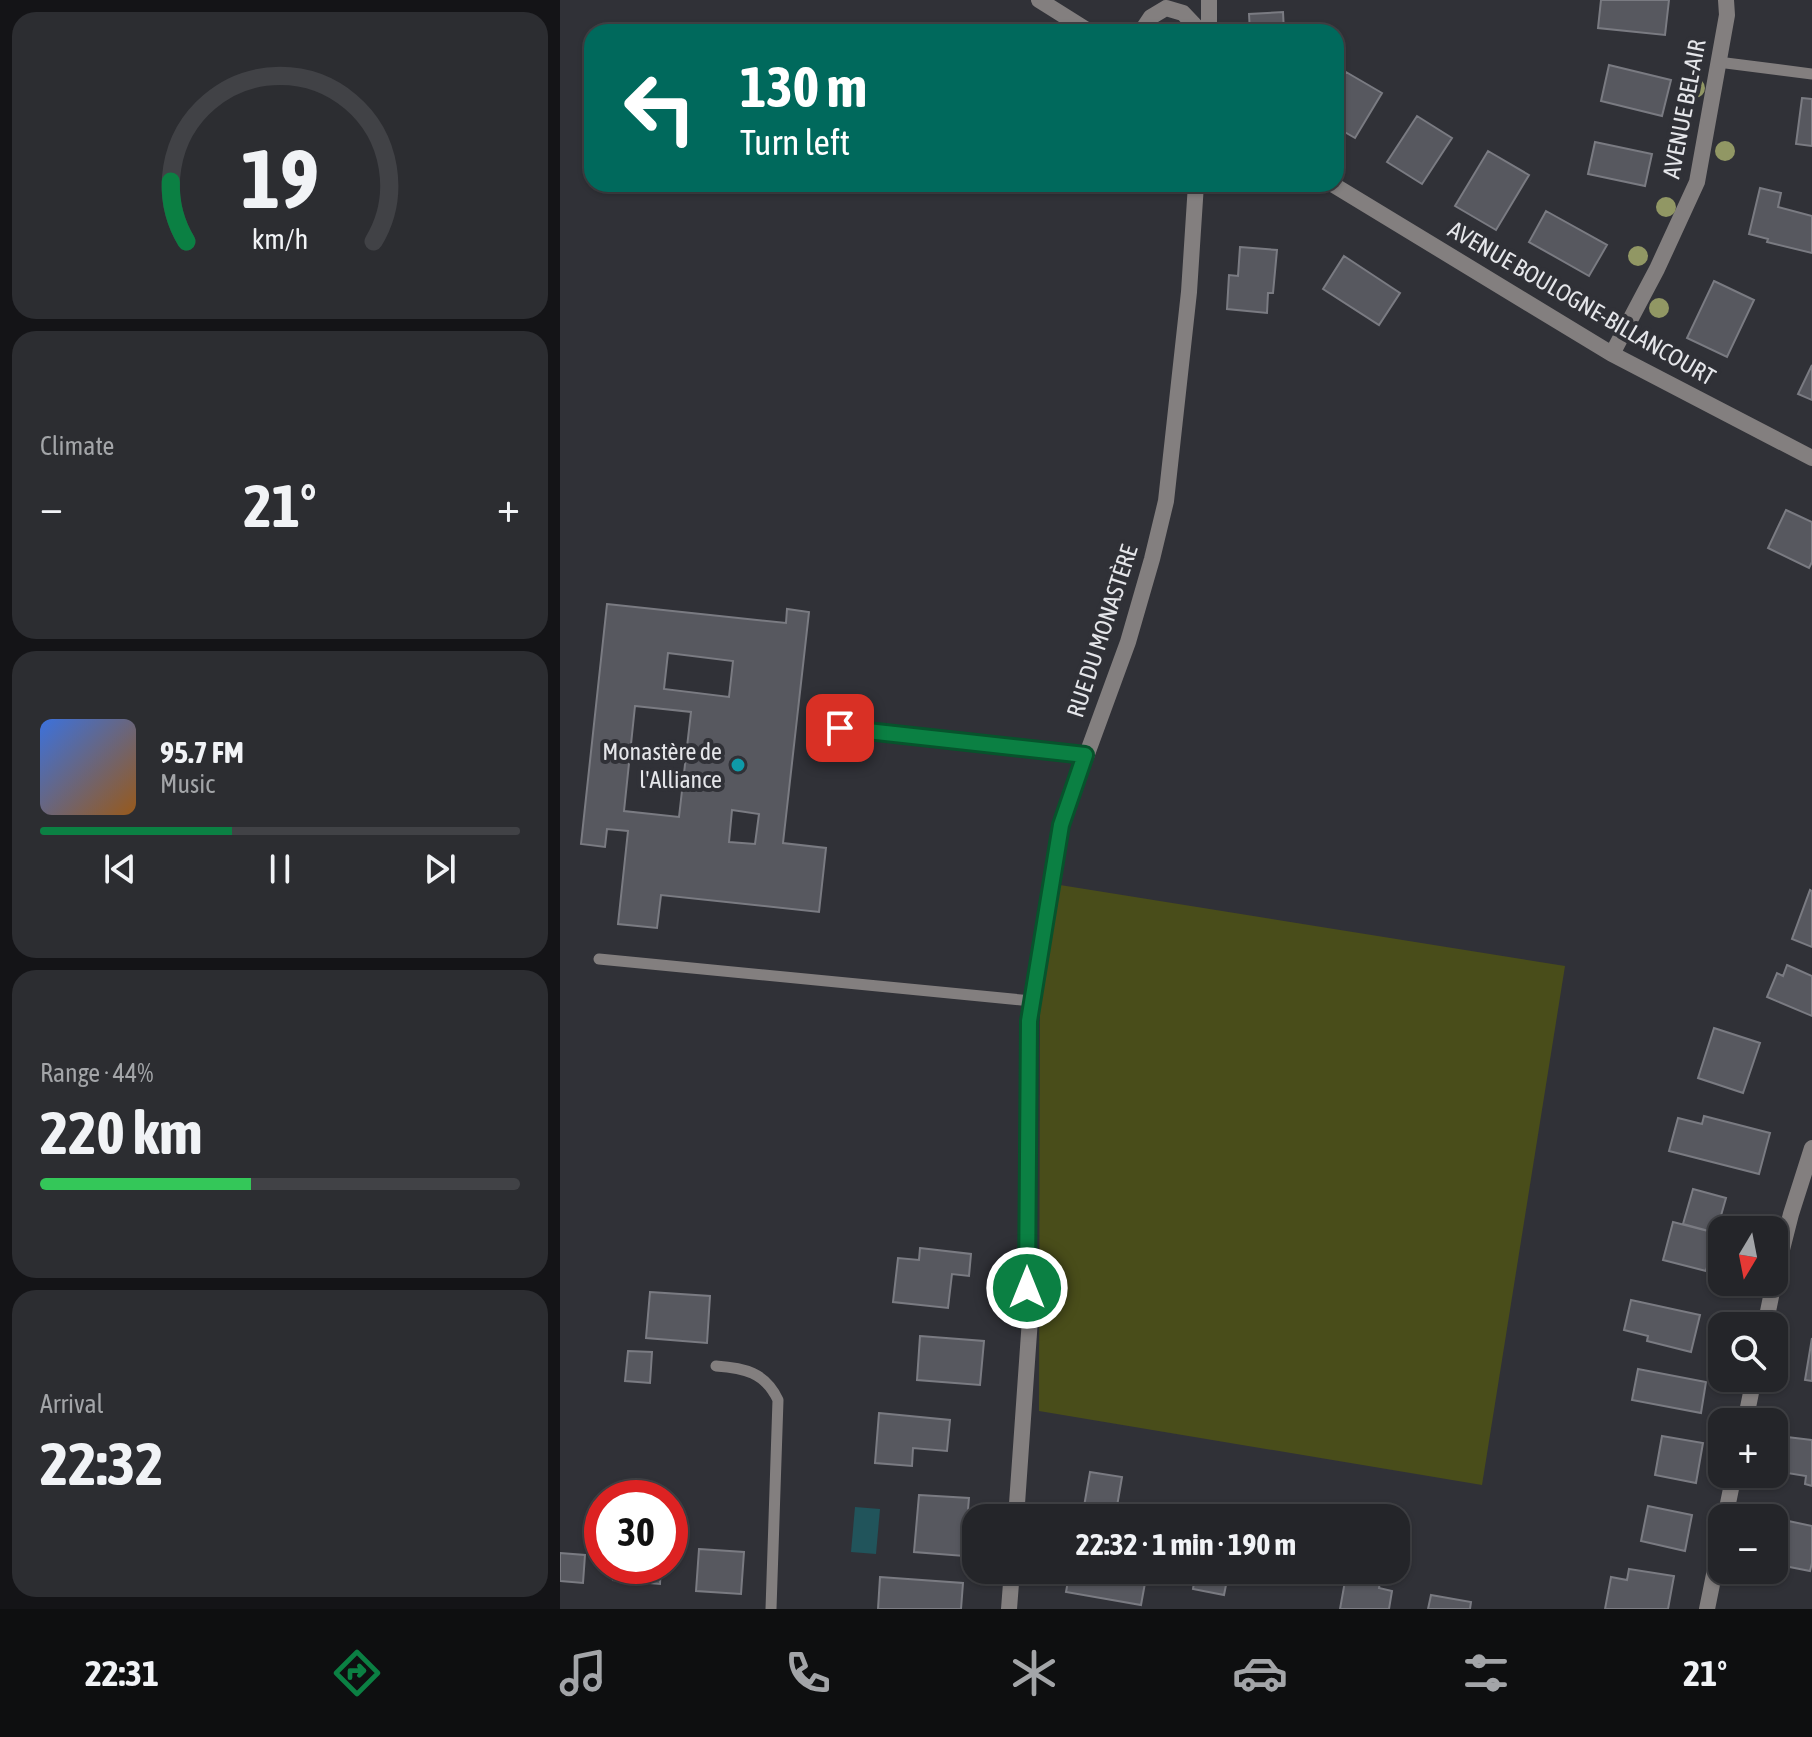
<!DOCTYPE html>
<meta charset="utf-8">
<style>
body{margin:0;font-family:"Asap Condensed",sans-serif;background:#2c2d31;color:#f1f3f6;height:100vh;display:flex;flex-direction:column;font-size:30px;white-space:nowrap}
*{box-sizing:border-box;margin:0}
p{font-size:26px;color:#a3a5a8}
.icon{flex:none;width:44px;height:44px;fill:none;stroke:currentColor;stroke-width:2;stroke-linecap:round;stroke-linejoin:round}
.map{position:relative;flex:1;overflow:hidden}
.sheet{display:flex;flex-direction:column;gap:12px;padding:12px;background:#141417;width:560px}
.sheet>*{flex:none}
.banner{position:absolute;left:24px;top:24px;width:760px;height:168px;border-radius:24px;box-shadow:0 2px 6px #0004,0 0 0 2px #414246;background:#00695c;color:#fff;overflow:hidden}
.needle{width:52px;rotate:190deg}
.tools{position:absolute;left:1148px;top:1216px;display:grid;gap:16px}
.tools a{display:grid;place-items:center;width:80px;height:80px;border-radius:16px;background:#242529;box-shadow:0 2px 6px #0004,0 0 0 2px #414246;font-size:40px}
.speed{position:absolute;left:24px;top:1480px;display:flex;gap:16px;font-size:40px;font-weight:700;text-align:center}
.speed>*{display:grid;place-content:center;width:104px;height:104px;border-radius:50%;background:#242529;box-shadow:0 2px 6px #0004,0 0 0 2px #414246;line-height:1}
.speed .limit{border:12px solid #d22;background:#fff;color:#111}
.pin{position:absolute;display:grid;place-items:center;width:68px;height:68px;color:#fff;margin:-34px;border-radius:16px;box-shadow:0 4px 12px #0006}
.me{position:absolute;width:88px;margin:-44px;rotate:0deg;stroke-linejoin:round;filter:drop-shadow(0 0 6px #0008)}
.turn{display:flex;align-items:center;gap:28px;height:168px;padding:0 24px;font-size:36px}
.turn .icon{width:104px;height:104px;stroke-width:2.5}
.turn b{display:block;font-size:56px;line-height:68px}
.big{font-size:60px;font-weight:700;line-height:1.1}
.sheet .tile{flex:1;display:flex;flex-direction:column;justify-content:center;gap:12px;min-width:0;padding:0 28px;border-radius:24px;background:#2c2d31}
.sheet .dial{align-items:center;gap:0}
.dial svg{height:208px;overflow:visible;fill:none;stroke:#414246;stroke-width:7;stroke-linecap:round;text-anchor:middle}
.dial text{fill:#f1f3f6;stroke:none}
.song{display:flex;align-items:center;gap:24px}
.cover{width:96px;height:96px;border-radius:12px;background:linear-gradient(135deg,hsl(220 70% 55%),hsl(30 70% 35%))}
.played{height:8px;border-radius:4px;background:linear-gradient(90deg,#0b8043 40%,#414246 40%)}
.keys{display:flex;justify-content:space-around;direction:ltr}
.heat{display:flex;justify-content:space-between;align-items:center;font-size:44px;direction:ltr}
.charge{height:12px;border-radius:6px;background:linear-gradient(90deg,#34c759 44%,#414246 0)}
.trip{position:absolute;left:402px;top:1504px;width:448px;height:80px;border-radius:24px;background:#242529;box-shadow:0 2px 6px #0004,0 0 0 2px #414246;font-weight:700;line-height:80px;text-align:center}
.tab-bar{display:flex;height:128px;justify-content:space-around;align-items:center;background:#0e0f10;color:#a3a5a8}
.tab-bar .icon{width:56px;height:56px}
.tab-bar .selected{color:#0b8043}
.tab-bar b{font-size:36px;color:#f1f3f6}
main{display:flex;flex:1;min-height:0}
.map>svg:first-child{display:block}
.green{fill:#494d1a}
.water{fill:#21545b}
.building{fill:#57585f;stroke:#7a7b82;stroke-width:2;fill-rule:evenodd}
.lines{fill:none;stroke-linecap:round;stroke-linejoin:round}
.service{stroke:#837f7f;stroke-width:11}
.minor{stroke:#837f7f;stroke-width:16}
.tree{fill:#919764}
.route-casing{stroke:#07532c;stroke-width:20}
.route{stroke:#0b8043;stroke-width:14}
.culture-dot{fill:#0f9aa8;stroke:#303137;stroke-width:3}
.labels{text-anchor:middle;dominant-baseline:central;stroke-width:8;stroke-linejoin:round;paint-order:stroke}
.street-label{font-size:24px;fill:#e5e6ea;stroke:#303137}
.poi-label{font-size:24px;fill:#e5e6ea;stroke:#303137;text-anchor:end}
</style>
<main>
<section class="sheet">
<div class="tile dial"><svg viewBox="0 0 100 80">
<path d="M14 69A42 42 0 1 1 86 69"/>
<path d="M14 69A42 42 0 0 1 8 46" stroke="#0b8043"/>
<text x="50" y="56" font-size="32" font-weight="700">19</text>
<text x="50" y="72" font-size="11">km/h</text>
</svg></div>
<div class="tile"><p>Climate</p>
<div class="heat"><a>−</a><b class="big">21°</b><a>+</a></div>
</div>
<div class="tile">
<div class="song"><i class="cover"></i><div><b>95.7 FM</b><p>Music</p></div></div>
<div class="played"></div>
<div class="keys"><svg class="icon" aria-label="previous" viewBox="0 0 24 24"><path d="M18 5L8 12l10 7zM5 5v14"/></svg><svg class="icon" aria-label="pause" viewBox="0 0 24 24"><path d="M8 5v14M16 5v14"/></svg><svg class="icon" aria-label="next" viewBox="0 0 24 24"><path d="M6 5l10 7-10 7zM19 5v14"/></svg></div>
</div>
<div class="tile"><p>Range · 44%</p><b class="big">220 km</b><div class="charge"></div></div>
<div class="tile"><p>Arrival</p><b class="big">22:32</b></div>
</section>
<div class="map">
<svg width="1252" height="1609" viewBox="0 0 1252 1609">
<rect width="100%" height="100%" fill="#303137"/>
<path class="green" d="M500 885 1005 966 922 1485 479 1411 480 1009Z"/>
<path class="water" d="M295 1507 320 1509 316 1554 291 1552Z"/>
<path class="building" d="M1041 0H1109L1105 35 1038 28Z
M723 12 724 32H690L689 14Z
M1049 65 1111 80 1102 116 1041 101Z
M786 72 822 93 795 138 776 127V88Z
M1242 98 1252 99V146L1236 144Z
M857 116 892 138 862 184 827 162Z
M1035 142 1092 154 1085 186 1028 174Z
M928 151 969 175 936 230 895 206Z
M1200 188 1221 193 1218 207 1252 216V253L1207 242 1208 239 1189 234Z
M986 211 1047 245 1029 276 969 242Z
M680 247 717 250 713 293H708L707 313 667 309 669 275 678 276Z
M784 256 840 293 819 325 763 289Z
M1154 281 1194 300 1167 357 1127 338Z
M1252 365V400L1238 394Z
M1226 510 1252 522V562L1249 568 1208 548Z
M47 604 226 623 227 609 249 612 223 843 266 848 259 912 101 895 97 928 58 924 68 831 47 829 45 847 21 844ZM108 653 173 661 169 697 104 689ZM75 706 131 712 119 817 64 811ZM172 810 199 814 195 844 169 842Z
M1250 890 1252 891V947L1232 939Z
M1227 965 1252 976V1016L1207 997 1217 973 1223 976Z
M1154 1028 1200 1043 1183 1093 1138 1078Z
M1144 1116 1210 1133 1199 1174 1109 1151 1118 1118 1142 1124Z
M1133 1189 1166 1198 1156 1233 1123 1224Z
M1113 1222 1156 1233 1146 1271 1103 1260Z
M360 1248 411 1254 409 1276 392 1274 388 1308 333 1302 338 1258 359 1260Z
M90 1292 150 1296 147 1343 86 1338Z
M1071 1300 1140 1315 1131 1352 1087 1341 1088 1336 1064 1330Z
M360 1336 424 1341 420 1385 357 1380Z
M1252 1338V1381L1245 1380Z
M68 1351 92 1352 90 1383 65 1381Z
M1078 1369 1146 1382 1141 1413 1072 1400Z
M319 1413 390 1420 387 1451 353 1448 352 1466 315 1463Z
M1102 1436 1143 1443 1136 1483 1095 1475Z
M1227 1437 1252 1440V1486L1245 1484 1246 1476 1221 1472Z
M530 1472 562 1477 555 1518H522Z
M359 1495 409 1498 404 1556 354 1552Z
M1088 1506 1132 1515 1125 1551 1081 1541Z
M1219 1519 1252 1526V1563L1250 1571 1214 1564V1543Z
M139 1549 184 1552 181 1594 136 1591Z
M0 1553 25 1555 23 1583 0 1581Z
M54 1566H101L100 1584 53 1580Z
M1069 1569 1114 1576 1108 1609H1045L1051 1577 1067 1580Z
M510 1570H573L587 1572 581 1605 506 1592Z
M636 1570H669L664 1595 633 1589Z
M787 1570H822L819 1588 832 1591 829 1609H780Z
M320 1577 403 1583 401 1609H318Z
M871 1595 911 1602 910 1609H868Z"/>
<g class="lines">
<path class="service" d="M1158 62 1252 74
M280 728 525 755
M39 959 472 1001
M156 1366C184 1368 205 1372 218 1400L211 1609"/>
<path class="minor" d="M479 0 530 32
M555 32 581 30
M581 32 591 17 606 8 623 13 641 32
M645 32 649 24V0
M772 184 1052 354 1252 458
M1052 354 1097 269 1137 182 1167 15 1166 0
M1214 1281 1231 1214 1252 1148
M1205 1326 1214 1282
M1185 1422 1194 1378
M456 1518 470 1319 467 1288 469 1021 472 1001 501 825 568 642 592 559 606 501 629 292 636 184
M1165 1518 1174 1474
M449 1609 452 1570
M1147 1609 1162 1535"/>
</g>
<g class="tree">
<circle cx="1135" cy="88" r="10"/>
<circle cx="1165" cy="151" r="10"/>
<circle cx="1106" cy="207" r="10"/>
<circle cx="1078" cy="256" r="10"/>
<circle cx="1099" cy="308" r="10"/>
</g>
<g class="lines">
<g class="route-casing">
<path id="route" d="M280 728 525 755 501 825 469 1021 467 1288"/>
</g>
<use href="#route" class="route"/>
</g>
<circle class="culture-dot" cx="178" cy="765" r="8"/>
<g class="labels">
<g class="street-label">
<text transform="translate(1124 109) rotate(-79)">AVENUE BEL-AIR</text>
<text transform="translate(1022 303) rotate(30)">AVENUE BOULOGNE-BILLANCOURT</text>
<text transform="translate(542 631) rotate(-72)">RUE DU MONASTÈRE</text>
</g>
<g class="poi-label">
<text x="162" y="751">Monastère de<tspan x="162" dy="28">l'Alliance</tspan></text>
</g>
</g>
</svg>
<div class="tools">
<a><svg class="needle" viewBox="-14 -14 28 28"><path d="M0-13l5 13h-10z" fill="#e53935"/><path d="M0 13l5-13h-10z" fill="#a3a5a8"/></svg></a>
<a><svg class="icon" aria-label="search" viewBox="0 0 24 24"><circle cx="10" cy="10" r="6"/><path d="M15 15l6 6"/></svg></a>
<a>+</a>
<a>−</a>
</div>
<div class="speed"><div class="limit">30</div></div>
<div class="pin" style="left:280px;top:728px;background:#d93025"><svg class="icon" aria-label="arrive" viewBox="0 0 24 24"><path d="M6 21V4h12l-3 4 3 4H6"/></svg></div>
<svg class="me" style="left:467px;top:1288px" viewBox="-20 -20 40 40"><circle r="17" fill="#0b8043" stroke="#fff" stroke-width="3"/><path d="M0-11L8 9 0 5-8 9z" fill="#fff"/></svg>
<div class="trip">22:32 · 1 min · 190 m</div>
<div class="banner">
<div class="turn"><svg class="icon" aria-label="left" viewBox="0 0 24 24"><path d="M17 20v-9H6M10 6l-5 5 5 5"/></svg><div><b>130 m</b>Turn left</div></div>
</div>
</div>
</main>
<nav class="tab-bar">
<b>22:31</b>
<svg class="icon selected" aria-label="directions" viewBox="0 0 24 24"><path d="M12 3l9 9-9 9-9-9zM9 14v-3h6M13 9l2 2-2 2"/></svg>
<svg class="icon" aria-label="music" viewBox="0 0 24 24"><path d="M9 18V5l10-2v13"/><circle cx="6" cy="18" r="3"/><circle cx="16" cy="16" r="3"/></svg>
<svg class="icon" aria-label="phone" viewBox="0 0 24 24"><path d="M5 4h4l2 5-3 2q2 4 5 5l2-3 5 2v4C11 20 4 13 5 4z"/></svg>
<svg class="icon" aria-label="climate" viewBox="0 0 24 24"><path d="M12 3v18M4 7l16 10M4 17L20 7"/></svg>
<svg class="icon" aria-label="car" viewBox="0 0 24 24"><path d="M5 17H2v-5l4-1 3-4h7l3 4 3 1v5h-3M9 17h6M6 11h13"/><circle cx="7" cy="17" r="2"/><circle cx="17" cy="17" r="2"/></svg>
<svg class="icon" aria-label="filters" viewBox="0 0 24 24"><path d="M4 7h16M4 17h16"/><circle cx="9" cy="7" r="2"/><circle cx="15" cy="17" r="2"/></svg>
<b>21°</b>
</nav>
